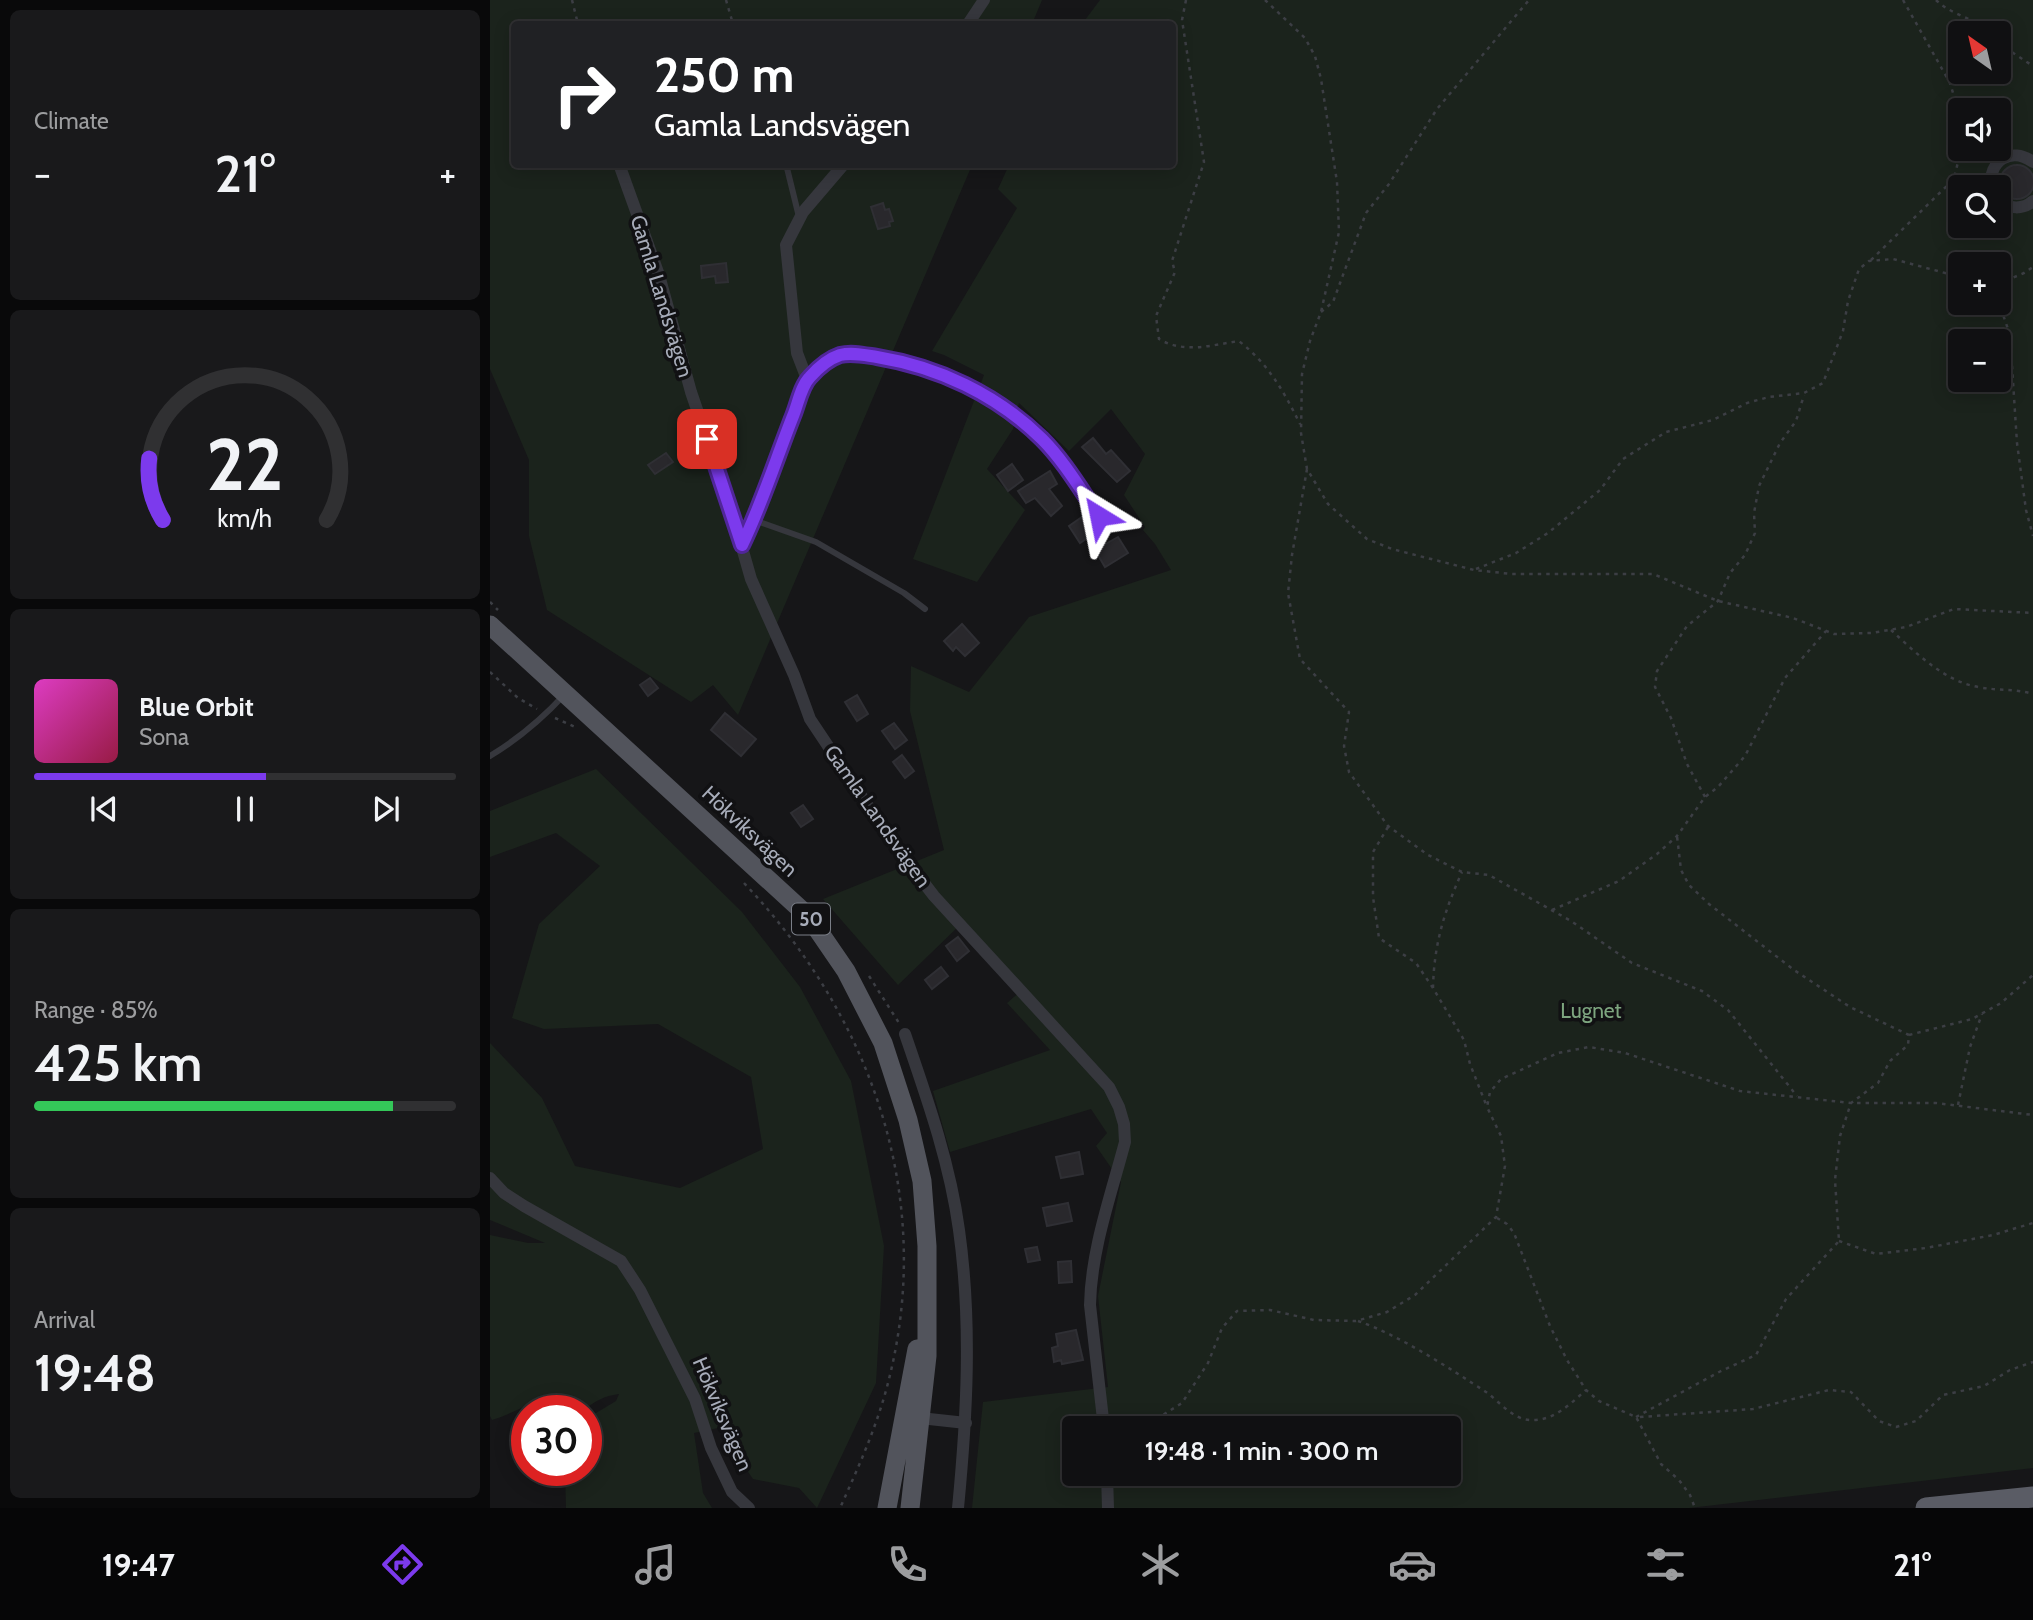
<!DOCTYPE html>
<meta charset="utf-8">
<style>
body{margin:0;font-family:Cabin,sans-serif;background:#19191b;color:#f1f3f6;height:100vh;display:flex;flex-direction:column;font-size:26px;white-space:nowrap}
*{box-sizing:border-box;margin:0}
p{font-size:23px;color:#9c9d9f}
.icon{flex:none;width:38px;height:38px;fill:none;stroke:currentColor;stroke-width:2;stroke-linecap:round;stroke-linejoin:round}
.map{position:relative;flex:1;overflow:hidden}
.drawer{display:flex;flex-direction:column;gap:10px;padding:10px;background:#09090a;width:490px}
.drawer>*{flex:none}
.guide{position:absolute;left:21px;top:21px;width:665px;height:147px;border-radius:7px;box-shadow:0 4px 18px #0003,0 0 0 2px #303032;background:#202124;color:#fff;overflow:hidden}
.needle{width:46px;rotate:326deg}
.buttons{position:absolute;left:1458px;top:21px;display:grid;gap:14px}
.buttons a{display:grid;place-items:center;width:63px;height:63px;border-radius:7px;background:#101012;box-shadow:0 4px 18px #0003,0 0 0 2px #303032;font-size:35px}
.speed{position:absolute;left:21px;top:1395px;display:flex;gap:14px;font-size:35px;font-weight:700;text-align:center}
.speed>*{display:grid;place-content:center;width:91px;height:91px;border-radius:50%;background:#101012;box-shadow:0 4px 18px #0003,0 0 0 2px #303032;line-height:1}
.speed .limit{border:10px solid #d22;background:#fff;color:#111}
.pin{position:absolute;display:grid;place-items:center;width:60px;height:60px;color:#fff;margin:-30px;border-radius:14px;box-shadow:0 4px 10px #0006}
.me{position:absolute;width:77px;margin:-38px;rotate:325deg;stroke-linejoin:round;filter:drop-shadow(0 0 5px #0008)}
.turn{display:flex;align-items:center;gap:24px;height:147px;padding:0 28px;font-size:32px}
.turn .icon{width:91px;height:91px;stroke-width:2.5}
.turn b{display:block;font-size:49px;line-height:60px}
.big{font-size:52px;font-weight:600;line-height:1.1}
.drawer .tile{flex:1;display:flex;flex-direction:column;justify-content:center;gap:10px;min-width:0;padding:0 24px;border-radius:10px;background:#19191b}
.drawer .dial{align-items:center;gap:0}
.dial svg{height:182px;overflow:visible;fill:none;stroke:#303032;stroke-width:7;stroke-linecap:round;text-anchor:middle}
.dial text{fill:#f1f3f6;stroke:none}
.song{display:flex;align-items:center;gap:21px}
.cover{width:84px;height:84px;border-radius:10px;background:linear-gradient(135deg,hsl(310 70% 55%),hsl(340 70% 35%))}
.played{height:7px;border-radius:4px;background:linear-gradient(90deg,#7c3aed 55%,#303032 55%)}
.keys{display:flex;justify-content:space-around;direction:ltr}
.heat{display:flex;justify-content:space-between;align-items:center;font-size:38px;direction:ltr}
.charge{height:10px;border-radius:5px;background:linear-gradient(90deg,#34c759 85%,#303032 0)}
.trip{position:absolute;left:572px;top:1416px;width:399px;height:70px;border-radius:7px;background:#101012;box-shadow:0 4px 18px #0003,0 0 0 2px #303032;font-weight:600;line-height:70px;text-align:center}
.tabs{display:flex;height:112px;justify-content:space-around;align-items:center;background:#060607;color:#9c9d9f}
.tabs .icon{width:49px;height:49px}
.tabs .selected{color:#7c3aed}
.tabs b{font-size:32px;color:#f1f3f6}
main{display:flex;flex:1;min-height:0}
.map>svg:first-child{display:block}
.green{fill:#1b231c;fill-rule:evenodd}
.building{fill:#29282c;stroke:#2f2f34;stroke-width:2}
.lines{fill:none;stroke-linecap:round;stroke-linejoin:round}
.path{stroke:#3c3e44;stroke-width:2.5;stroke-dasharray:3.5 5;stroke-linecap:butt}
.service{stroke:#36373d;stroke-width:6}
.minor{stroke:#36373d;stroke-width:12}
.primary{stroke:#52545c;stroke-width:19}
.trunk{stroke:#5a5c65;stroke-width:21}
.route-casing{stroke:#51269a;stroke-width:18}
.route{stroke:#7c3aed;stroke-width:12}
.labels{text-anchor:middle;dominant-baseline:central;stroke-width:7;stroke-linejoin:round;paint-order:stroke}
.shield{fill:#111113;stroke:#7a7e87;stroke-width:2}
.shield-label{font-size:19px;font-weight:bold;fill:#a7acb9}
.street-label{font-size:21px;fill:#a7acb9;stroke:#111113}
.park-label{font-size:21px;fill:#7da57f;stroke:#111113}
</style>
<main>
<section class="drawer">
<div class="tile"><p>Climate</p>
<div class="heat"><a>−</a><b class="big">21°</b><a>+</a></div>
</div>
<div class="tile dial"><svg viewBox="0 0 100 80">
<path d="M14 69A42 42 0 1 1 86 69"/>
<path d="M14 69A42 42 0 0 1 8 42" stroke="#7c3aed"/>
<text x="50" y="56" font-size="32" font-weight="700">22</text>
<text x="50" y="72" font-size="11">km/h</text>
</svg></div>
<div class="tile">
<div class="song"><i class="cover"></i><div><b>Blue Orbit</b><p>Sona</p></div></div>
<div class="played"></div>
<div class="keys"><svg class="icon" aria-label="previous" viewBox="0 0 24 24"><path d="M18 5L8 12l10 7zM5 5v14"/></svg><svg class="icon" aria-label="pause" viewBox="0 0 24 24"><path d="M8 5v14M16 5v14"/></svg><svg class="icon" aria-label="next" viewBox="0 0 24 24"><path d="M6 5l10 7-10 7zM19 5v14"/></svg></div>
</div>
<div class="tile"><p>Range · 85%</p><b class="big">425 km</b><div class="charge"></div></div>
<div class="tile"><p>Arrival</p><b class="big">19:48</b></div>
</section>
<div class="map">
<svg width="1543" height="1508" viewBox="0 0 1543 1508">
<rect width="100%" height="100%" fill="#161618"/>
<path class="green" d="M0 0H552L542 24H24V164L482 165 248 715 223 685 201 702 57 610 39 536V460L0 369Z
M610 0H1543V1468L1199 1508H482L493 1402 618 1387 608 1296 631 1182 606 1146 617 1133 601 1109 460 1152 443 1091 560 1050 517 1003 533 989 473 922 408 985 333 899 454 850 420 711 421 666 479 692 539 617 681 570 665 544 653 530 655 527 634 495 655 454 621 409 579 451 529 403 523 429 497 469 535 510 487 582 423 559 494 375 454 355 442 351 527 208 508 189 519 165 682 164V24H592ZM1470 33H1508V72H1470ZM1470 110H1508V149H1470ZM1470 187H1508V226H1470ZM1470 264H1508V303H1470ZM1470 341H1508V380H1470ZM584 1428H959V1474H584Z
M106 769 252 912 310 987 361 1081 394 1246 386 1383 327 1508 309 1488 263 1479 228 1428 204 1433 213 1493 222 1508H76L75 1470H96V1419L126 1401 129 1394C114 1396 105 1401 94 1410H71L57 1397C38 1404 21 1414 2 1420L0 1416V1235L38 1243H55L0 1220V1043L52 1098 85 1166 190 1188 273 1149 261 1077 168 1024 54 1029 22 1018 49 924 110 866 66 833 0 857V811Z"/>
<path class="building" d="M1510 182a17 17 0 1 1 34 0a17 17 0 1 1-34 0Z
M393 203 395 210 399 209 403 221 399 222 400 226 388 229 381 207Z
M236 263 238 282 226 283 225 276 212 278 211 266Z
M603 438 616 454 621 450 640 471 627 482 592 447Z
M176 453 183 462 165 474 158 465Z
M522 464 533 480 518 491 507 475Z
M560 471 567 484 559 489 572 506 561 516 545 498 536 503 528 491Z
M595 515 606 532 590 543 579 526Z
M628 537 638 553 615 567 605 550Z
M472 624 489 643 475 656 466 647 463 651 454 641Z
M160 678 168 688 158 696 150 685Z
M367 695 378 714 367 721 355 702Z
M235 713 266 739 251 756 221 730Z
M404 723 417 740 405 749 392 731Z
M412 755 424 771 415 778 403 762Z
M313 805 323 819 311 827 301 813Z
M468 937 479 951 467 961 456 946Z
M451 967 458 976 442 989 435 980Z
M589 1152 593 1174 571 1178 566 1157Z
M578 1203 582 1221 557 1226 553 1208Z
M547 1247 550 1260 538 1262 535 1249Z
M581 1261 582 1282 569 1283 568 1262Z
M586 1330 593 1360 572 1364 571 1360 564 1362 562 1348 568 1346 566 1334Z"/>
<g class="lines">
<path class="path" d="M82 0 88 24
M236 0 243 24
M696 0 692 20 714 162 682 261 685 272 666 316 669 339C694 354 722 345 749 341 779 365 793 390 810 424
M775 0 815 38 825 56 831 79 847 182 849 232 831 312 820 341 812 374 811 433 817 469 838 504 877 539 902 549 984 570 1022 574H1163L1228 601 1303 618 1344 634 1382 633 1416 627 1464 609 1543 613
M1413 0 1460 83 1470 116
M1446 0C1462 16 1485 17 1499 33
M1508 43 1543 66
M1381 260 1464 179 1471 149
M1508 284 1534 273 1543 267
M1508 300 1520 335 1527 443 1536 510 1543 536
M831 312 843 302 876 213 899 184 947 109 1039 0
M817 469 802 555 798 593 810 659 859 712 854 746 859 772 898 826 938 855 972 872 999 875 1081 921 1142 963 1212 991 1238 1010 1307 1096
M986 569 1026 553 1058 533 1110 490 1133 459 1176 432 1223 420 1257 403 1279 397 1314 393 1333 383 1353 331 1358 301 1369 269 1379 261 1403 259 1470 277
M0 602 8 610
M1401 630C1426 653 1454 681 1488 687 1508 691 1523 688 1543 694
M0 672 28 698 47 709
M65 718 85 727
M1215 797 1197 764 1181 718 1165 687 1167 671 1197 626 1228 601 1240 573 1255 555 1265 533 1264 513 1269 486 1290 443 1306 421 1314 395
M898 827 883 852V897L889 938 926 963 943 988 974 1040 980 1064 997 1107
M254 883C381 1017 445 1196 399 1379 388 1424 369 1466 350 1508
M1062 910 1129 881 1167 854 1187 836 1215 797 1228 787 1255 756 1295 678 1336 631
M379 976 409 1023
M943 988C944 944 954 912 972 872
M1419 1035 1482 1019 1511 1003 1543 975
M1468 1105 1480 1047 1492 1014
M1007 1218 1017 1224 1024 1233 1060 1326 1077 1360 1096 1390 1109 1401 1146 1417 1171 1464 1189 1480 1200 1495 1205 1508
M1349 1241 1386 1254 1436 1248 1503 1235 1543 1223
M868 1321C909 1335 959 1368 996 1392 1010 1402 1023 1420 1041 1420 1064 1421 1080 1404 1096 1390
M1146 1417 1231 1371 1266 1355 1296 1299 1349 1241 1345 1180 1350 1136 1361 1103 1388 1083 1400 1061 1418 1045 1419 1035 1360 1007 1304 970 1219 904 1199 885 1191 870 1187 836
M1150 1417 1263 1409 1339 1390 1361 1392 1389 1421 1406 1427 1426 1421 1453 1395 1494 1386 1520 1370 1543 1362
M652 1428 692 1403 718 1363 732 1328 747 1311 780 1310 824 1320 866 1321 897 1312 925 1295 1006 1217 1015 1166 1011 1136 997 1107 1000 1092 1011 1079 1068 1053 1099 1047 1135 1053 1250 1091 1361 1103H1446L1543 1115"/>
<path class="service" d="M296 164 309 217
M264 520 326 542 414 593 435 609
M0 756C28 739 52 719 74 695"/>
<path class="minor" d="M478 24 494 0
M129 164 169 275 201 392 241 509 261 579 304 675 320 719 400 839 444 896 619 1087 629 1107 634 1124 635 1142C621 1195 601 1250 600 1305L614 1428
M1501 187C1498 161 1521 146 1543 162
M1508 201C1519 209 1533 210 1543 201
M317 379 336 362 350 355 364 353 437 367 484 388 552 439 609 516
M252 545 264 520 317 379 307 353 296 245 313 212 354 164
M415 1034C437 1098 460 1163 469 1230 482 1323 477 1415 468 1508
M0 1178 14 1193 34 1206 131 1261 150 1290 205 1399 221 1448 242 1492 259 1508
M430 1418 476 1423
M617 1474 618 1508"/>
<path class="primary" d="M0 625 319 917 356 971 393 1043 418 1120 432 1181 437 1246V1356L420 1508
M397 1508 427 1349"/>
<path class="trunk" d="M1436 1508 1543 1497"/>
</g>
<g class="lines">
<g class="route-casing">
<path id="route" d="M217 439 252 545C272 504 286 459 303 416 308 404 311 386 320 377 328 368 338 359 350 355 362 352 374 355 387 357 448 367 506 394 552 439 574 461 591 490 609 516"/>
</g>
<use href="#route" class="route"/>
</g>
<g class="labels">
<rect class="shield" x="302" y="903.5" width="38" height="31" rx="5"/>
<g class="shield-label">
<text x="321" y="919">50</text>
</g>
<g class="street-label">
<text transform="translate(172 296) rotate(73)">Gamla Landsvägen</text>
<text transform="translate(388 816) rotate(55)">Gamla Landsvägen</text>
<text transform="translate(260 831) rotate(43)">Hökviksvägen</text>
<text transform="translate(233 1414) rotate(67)">Hökviksvägen</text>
</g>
<g class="park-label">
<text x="1101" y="1010">Lugnet</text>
</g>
</g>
</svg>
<div class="buttons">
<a><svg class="needle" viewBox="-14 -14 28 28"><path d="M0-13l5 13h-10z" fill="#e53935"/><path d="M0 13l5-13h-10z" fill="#9c9d9f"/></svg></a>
<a><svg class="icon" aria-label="sound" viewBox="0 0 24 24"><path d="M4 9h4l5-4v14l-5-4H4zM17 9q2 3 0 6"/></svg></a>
<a><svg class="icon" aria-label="search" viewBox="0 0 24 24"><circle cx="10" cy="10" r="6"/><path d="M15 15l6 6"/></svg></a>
<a>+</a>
<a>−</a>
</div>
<div class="speed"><div class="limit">30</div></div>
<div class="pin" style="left:217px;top:439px;background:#d93025"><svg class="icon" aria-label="arrive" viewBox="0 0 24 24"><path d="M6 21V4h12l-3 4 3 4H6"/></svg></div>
<svg class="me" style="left:609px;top:516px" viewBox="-20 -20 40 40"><path d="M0-17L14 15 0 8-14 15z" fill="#7c3aed" stroke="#fff" stroke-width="4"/></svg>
<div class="trip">19:48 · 1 min · 300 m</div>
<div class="guide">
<div class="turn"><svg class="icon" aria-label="right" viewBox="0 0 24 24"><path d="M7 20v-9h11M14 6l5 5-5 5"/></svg><div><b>250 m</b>Gamla Landsvägen</div></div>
</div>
</div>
</main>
<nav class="tabs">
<b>19:47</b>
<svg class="icon selected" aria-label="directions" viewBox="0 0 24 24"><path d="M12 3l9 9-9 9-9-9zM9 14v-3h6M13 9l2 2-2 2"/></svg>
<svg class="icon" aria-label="music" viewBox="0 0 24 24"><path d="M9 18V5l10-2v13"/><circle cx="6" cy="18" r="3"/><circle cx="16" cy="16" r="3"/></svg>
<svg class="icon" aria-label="phone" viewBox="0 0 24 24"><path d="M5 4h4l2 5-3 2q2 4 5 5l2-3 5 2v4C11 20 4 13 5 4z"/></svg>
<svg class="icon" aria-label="climate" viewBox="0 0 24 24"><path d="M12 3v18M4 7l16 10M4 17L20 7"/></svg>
<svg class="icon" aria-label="car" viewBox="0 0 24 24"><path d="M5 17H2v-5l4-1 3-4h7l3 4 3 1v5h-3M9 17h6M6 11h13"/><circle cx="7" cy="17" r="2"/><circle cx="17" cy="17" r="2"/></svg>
<svg class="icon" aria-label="filters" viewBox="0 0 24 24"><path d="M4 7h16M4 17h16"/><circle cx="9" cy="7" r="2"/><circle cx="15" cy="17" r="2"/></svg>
<b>21°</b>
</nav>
